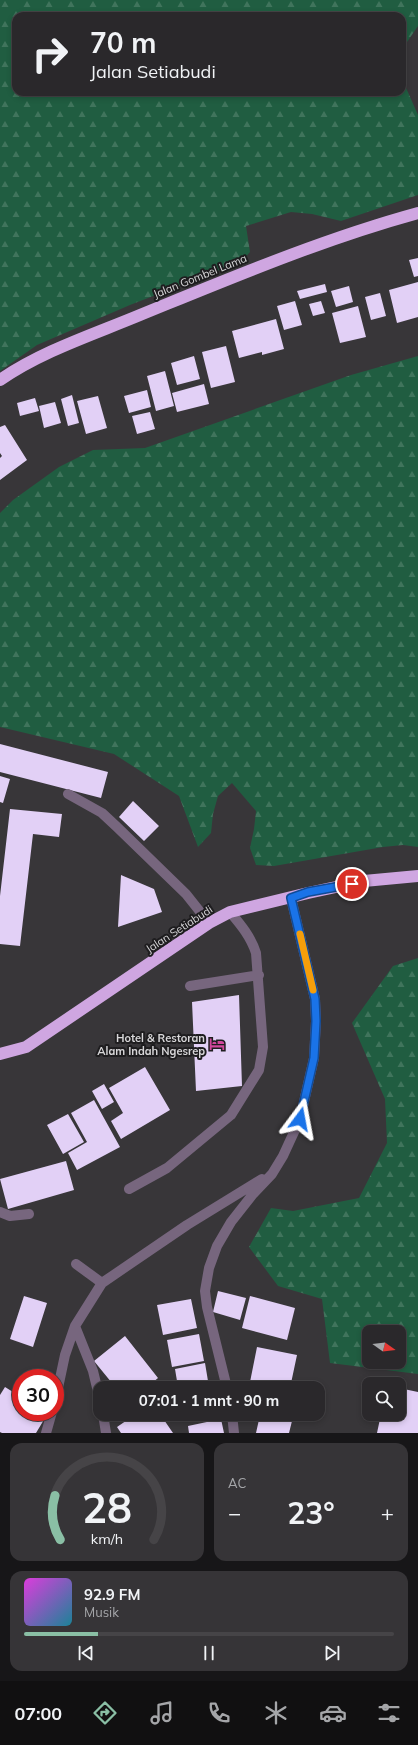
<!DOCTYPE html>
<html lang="id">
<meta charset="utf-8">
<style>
body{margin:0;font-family:Mulish,sans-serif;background:#363437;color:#f1f3f6;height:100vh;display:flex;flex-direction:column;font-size:15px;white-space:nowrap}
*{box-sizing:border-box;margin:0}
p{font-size:13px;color:#a5a6a9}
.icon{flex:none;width:22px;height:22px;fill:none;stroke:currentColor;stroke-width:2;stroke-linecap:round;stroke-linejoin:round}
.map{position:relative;height:1433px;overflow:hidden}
.sheet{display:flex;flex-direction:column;gap:10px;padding:10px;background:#171618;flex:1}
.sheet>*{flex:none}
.top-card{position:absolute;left:12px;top:12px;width:394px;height:84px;border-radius:12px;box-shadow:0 2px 6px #0003,0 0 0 1px #464447;background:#2a282b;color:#f1f3f6;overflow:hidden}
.needle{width:26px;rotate:104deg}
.buttons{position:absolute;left:362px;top:1325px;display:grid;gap:8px}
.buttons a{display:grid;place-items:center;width:44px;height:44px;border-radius:8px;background:#2a282b;box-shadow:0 2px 6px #0003,0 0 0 1px #464447;font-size:20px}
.speed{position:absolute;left:12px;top:1369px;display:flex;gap:8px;font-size:20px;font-weight:700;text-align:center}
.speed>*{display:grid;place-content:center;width:52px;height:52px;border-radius:50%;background:#2a282b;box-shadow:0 2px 6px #0003,0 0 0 1px #464447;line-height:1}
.speed .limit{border:6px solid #d22;background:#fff;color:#111}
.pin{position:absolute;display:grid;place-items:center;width:34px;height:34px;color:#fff;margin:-17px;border:2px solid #fff;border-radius:50%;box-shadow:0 1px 4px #0007}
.me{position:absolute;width:44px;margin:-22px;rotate:13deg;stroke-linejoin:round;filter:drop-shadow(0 0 3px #0008)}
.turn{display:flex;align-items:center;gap:14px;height:84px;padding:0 12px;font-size:18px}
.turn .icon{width:52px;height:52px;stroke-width:2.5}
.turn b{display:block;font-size:28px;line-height:34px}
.big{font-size:30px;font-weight:700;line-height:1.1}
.sheet .card{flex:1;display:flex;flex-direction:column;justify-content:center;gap:6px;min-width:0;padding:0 14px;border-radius:12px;background:#363437}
.sheet .dial{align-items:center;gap:0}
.dial svg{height:104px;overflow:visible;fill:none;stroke:#464447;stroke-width:7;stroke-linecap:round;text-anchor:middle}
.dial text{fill:#f1f3f6;stroke:none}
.song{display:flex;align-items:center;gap:12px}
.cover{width:48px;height:48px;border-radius:6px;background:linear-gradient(135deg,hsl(300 70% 55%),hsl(190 70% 35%))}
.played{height:4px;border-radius:2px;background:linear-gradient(90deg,#8abfa5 20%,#464447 20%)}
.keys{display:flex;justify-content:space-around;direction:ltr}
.heat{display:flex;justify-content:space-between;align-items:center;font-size:22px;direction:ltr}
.sheet .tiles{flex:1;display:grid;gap:10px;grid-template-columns:1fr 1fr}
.card:last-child{grid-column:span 2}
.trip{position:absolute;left:93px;top:1381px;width:232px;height:40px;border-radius:12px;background:#2a282b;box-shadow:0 2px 6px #0003,0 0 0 1px #464447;font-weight:700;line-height:40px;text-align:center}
.tabs{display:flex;height:64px;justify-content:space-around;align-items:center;background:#111011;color:#a5a6a9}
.tabs .icon{width:28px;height:28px}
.tabs .current{color:#8abfa5}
.tabs b{font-size:18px;color:#f1f3f6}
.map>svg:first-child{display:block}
.forest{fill:url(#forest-firs);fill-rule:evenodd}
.building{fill:#e2d0f6}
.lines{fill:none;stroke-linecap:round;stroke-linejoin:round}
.minor{stroke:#77667e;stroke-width:10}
.highway{stroke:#cfa6e1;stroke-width:12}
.route-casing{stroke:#114b97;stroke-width:10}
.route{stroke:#1a73e8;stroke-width:7}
.slow{stroke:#f59e0b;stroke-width:7}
.labels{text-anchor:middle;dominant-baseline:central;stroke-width:4;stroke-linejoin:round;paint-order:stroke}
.street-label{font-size:11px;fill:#d8d7d9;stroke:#1e1d1f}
.poi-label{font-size:11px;font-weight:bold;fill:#d8d7d9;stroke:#1e1d1f;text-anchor:end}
</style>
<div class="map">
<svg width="418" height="1433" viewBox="0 0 418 1433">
<defs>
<pattern id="forest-firs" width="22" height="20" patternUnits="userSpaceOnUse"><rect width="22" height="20" fill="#205d41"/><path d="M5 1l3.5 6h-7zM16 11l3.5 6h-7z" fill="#40745c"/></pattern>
</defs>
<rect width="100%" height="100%" fill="#383639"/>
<path class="forest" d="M0 0H418V26L407 42 403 81 418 115V195L341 221 312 214 291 212 246 226 250 252 241 262 130 305 37 345 0 371ZM16 16H402V92H16Z
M418 356V847L403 845 383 847 274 866 256 865 250 848 254 829 256 811 232 783 218 796 213 814 211 833 198 847 179 796 114 754 0 727V513L13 500 59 467 93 450 145 448 351 375Z
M418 958V1374L330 1363 322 1299 278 1286 249 1247 271 1208 293 1211 359 1198 387 1143 385 1099 352 1023 393 966ZM369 1332H399V1362H369Z"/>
<path class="building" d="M418 258V276L414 277 409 260Z
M418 282V317L397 323 389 290Z
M325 284 327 292 300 299 297 291Z
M349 286 353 302 336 307 331 291Z
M380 293 386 316 371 320 365 297Z
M295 301 302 325 284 330 277 306Z
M321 301 325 313 313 316 309 304Z
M358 306 366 337 340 343 332 313Z
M276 319 284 349 262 355V352L239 358 232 331Z
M226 346 235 382 211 388 202 352Z
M194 356 200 379 177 385 171 363Z
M165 371 174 406 156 411 147 376Z
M204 384 209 404 177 412 172 393Z
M147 390 151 407 129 413 124 396Z
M72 395 79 423 68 426 61 399Z
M98 396 107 428 86 434 77 401Z
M35 398 39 411 20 416 17 403Z
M55 402 61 423 44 428 39 406Z
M150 412 155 429 137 434 132 416Z
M5 425 27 460 0 480V458L2 456 0 453V427Z
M0 744 108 772 101 798 0 772Z
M0 776 10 779 3 803 0 802Z
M133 801 159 826 144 841 119 817Z
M10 809 62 814 59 837 33 834 20 946 0 944V896Z
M121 875 154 889 162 912 118 927Z
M239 995 242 1086 196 1091 192 1002Z
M145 1067 170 1110 121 1139 111 1121 123 1113 109 1088Z
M104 1084 114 1102 102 1109 92 1091Z
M94 1100 120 1147 77 1170 68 1153 87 1142 71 1113Z
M68 1114 84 1142 63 1154 47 1125Z
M66 1161 74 1190 8 1209 0 1179Z
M218 1291 246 1298 240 1320 213 1312Z
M24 1296 47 1303 33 1347 10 1339Z
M250 1296 295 1308 287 1340 242 1328Z
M191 1299 197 1328 163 1335 157 1305Z
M199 1334 204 1361 172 1367 167 1340Z
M125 1336 158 1378 146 1388H116L94 1361Z
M257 1347 297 1355 290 1388 249 1387Z
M205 1363 208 1381 178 1387 175 1369Z
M5 1387 21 1397V1412H45L48 1413 36 1433H2L0 1432V1395Z
M399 1388 418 1392V1433H377L381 1414H399Z
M136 1414H160L173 1433H121L117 1427Z
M183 1414H214V1416L185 1422Z
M268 1414H289L288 1419Z
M260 1415 292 1421 289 1433H256Z
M221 1419 224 1433H189L188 1426Z"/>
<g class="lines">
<path class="minor" d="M68 794 102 813 117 827 186 894 209 923
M190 986 259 975
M129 1189 167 1168 231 1115 259 1070 263 1047 256 953C251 937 241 925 230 912
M0 1212 10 1216 29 1214
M76 1264 102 1283
M75 1326 93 1371 100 1400
M227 1388 207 1307 205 1291 209 1268 217 1246 231 1222 253 1194 272 1174 283 1156 300 1119 314 1058 316 1021 315 999 291 898
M55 1402 65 1355 75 1326 102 1283 187 1225 262 1179
M103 1414 106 1433
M232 1414 234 1433
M46 1433 52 1412"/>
<path class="highway" d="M0 380C42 351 92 335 140 315 231 278 323 239 418 213
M0 1054 26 1047 209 923 230 912 308 893 364 881 418 876"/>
</g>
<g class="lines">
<g class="route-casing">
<path id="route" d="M300 1119 314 1058 316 1021 315 999 291 898 308 892 352 884"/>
</g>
<use href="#route" class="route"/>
<path class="slow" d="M300 934 313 990"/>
</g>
<defs>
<g id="hotel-bare" transform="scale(1.2)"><path d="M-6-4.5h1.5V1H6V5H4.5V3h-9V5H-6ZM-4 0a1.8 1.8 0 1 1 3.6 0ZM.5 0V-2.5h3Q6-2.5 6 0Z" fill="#d1479c" stroke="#1e1d1f" stroke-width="2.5" paint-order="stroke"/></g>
</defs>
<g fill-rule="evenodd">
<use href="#hotel-bare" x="217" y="1044"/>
</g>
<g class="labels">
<g class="street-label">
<text transform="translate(200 276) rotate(-22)">Jalan Gombel Lama</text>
<text transform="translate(179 929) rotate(-33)">Jalan Setiabudi</text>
</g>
<g class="poi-label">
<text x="205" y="1038">Hotel &amp; Restoran<tspan x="205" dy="13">Alam Indah Ngesrep</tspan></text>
</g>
</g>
</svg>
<div class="buttons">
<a><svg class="needle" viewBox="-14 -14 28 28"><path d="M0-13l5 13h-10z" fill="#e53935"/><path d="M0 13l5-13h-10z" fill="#a5a6a9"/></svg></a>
<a><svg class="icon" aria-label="search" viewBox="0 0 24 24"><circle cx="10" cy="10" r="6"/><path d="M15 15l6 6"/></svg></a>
</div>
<div class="speed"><div class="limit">30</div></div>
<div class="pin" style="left:352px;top:884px;background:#d93025"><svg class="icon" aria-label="arrive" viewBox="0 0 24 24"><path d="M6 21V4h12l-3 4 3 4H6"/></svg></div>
<svg class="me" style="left:300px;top:1119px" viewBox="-20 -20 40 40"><path d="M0-17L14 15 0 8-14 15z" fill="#1a73e8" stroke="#fff" stroke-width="4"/></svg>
<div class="trip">07:01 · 1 mnt · 90 m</div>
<div class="top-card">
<div class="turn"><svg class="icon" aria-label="right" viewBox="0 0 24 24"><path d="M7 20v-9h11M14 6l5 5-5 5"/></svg><div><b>70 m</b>Jalan Setiabudi</div></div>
</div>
</div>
<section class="sheet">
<div class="tiles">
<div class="card dial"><svg viewBox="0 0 100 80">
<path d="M14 69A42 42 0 1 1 86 69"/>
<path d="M14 69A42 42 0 0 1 10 35" stroke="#8abfa5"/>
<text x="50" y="56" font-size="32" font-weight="700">28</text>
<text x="50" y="72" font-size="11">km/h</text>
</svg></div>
<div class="card"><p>AC</p>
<div class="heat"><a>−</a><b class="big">23°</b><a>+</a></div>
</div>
<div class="card">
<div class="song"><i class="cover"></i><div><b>92.9 FM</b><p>Musik</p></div></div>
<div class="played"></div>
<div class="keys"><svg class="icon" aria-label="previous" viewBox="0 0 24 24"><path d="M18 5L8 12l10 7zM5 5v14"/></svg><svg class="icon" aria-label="pause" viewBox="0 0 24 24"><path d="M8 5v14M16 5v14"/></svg><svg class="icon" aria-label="next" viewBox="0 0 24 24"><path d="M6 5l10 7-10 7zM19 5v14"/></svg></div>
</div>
</div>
</section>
<nav class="tabs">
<b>07:00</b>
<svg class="icon current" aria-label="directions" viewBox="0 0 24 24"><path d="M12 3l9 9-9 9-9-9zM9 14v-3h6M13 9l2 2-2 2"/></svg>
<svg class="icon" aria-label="music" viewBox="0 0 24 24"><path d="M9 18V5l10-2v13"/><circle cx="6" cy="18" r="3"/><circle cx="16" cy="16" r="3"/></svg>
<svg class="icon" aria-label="phone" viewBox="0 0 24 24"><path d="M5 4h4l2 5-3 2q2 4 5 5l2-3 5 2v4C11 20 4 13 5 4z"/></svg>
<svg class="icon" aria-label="climate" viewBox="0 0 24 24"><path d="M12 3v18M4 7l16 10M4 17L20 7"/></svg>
<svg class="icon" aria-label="car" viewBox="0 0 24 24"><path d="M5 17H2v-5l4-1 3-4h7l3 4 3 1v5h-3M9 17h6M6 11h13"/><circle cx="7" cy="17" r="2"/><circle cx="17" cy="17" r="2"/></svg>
<svg class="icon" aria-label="filters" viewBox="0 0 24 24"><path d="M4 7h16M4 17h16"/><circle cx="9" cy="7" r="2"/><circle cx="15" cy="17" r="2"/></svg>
</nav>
